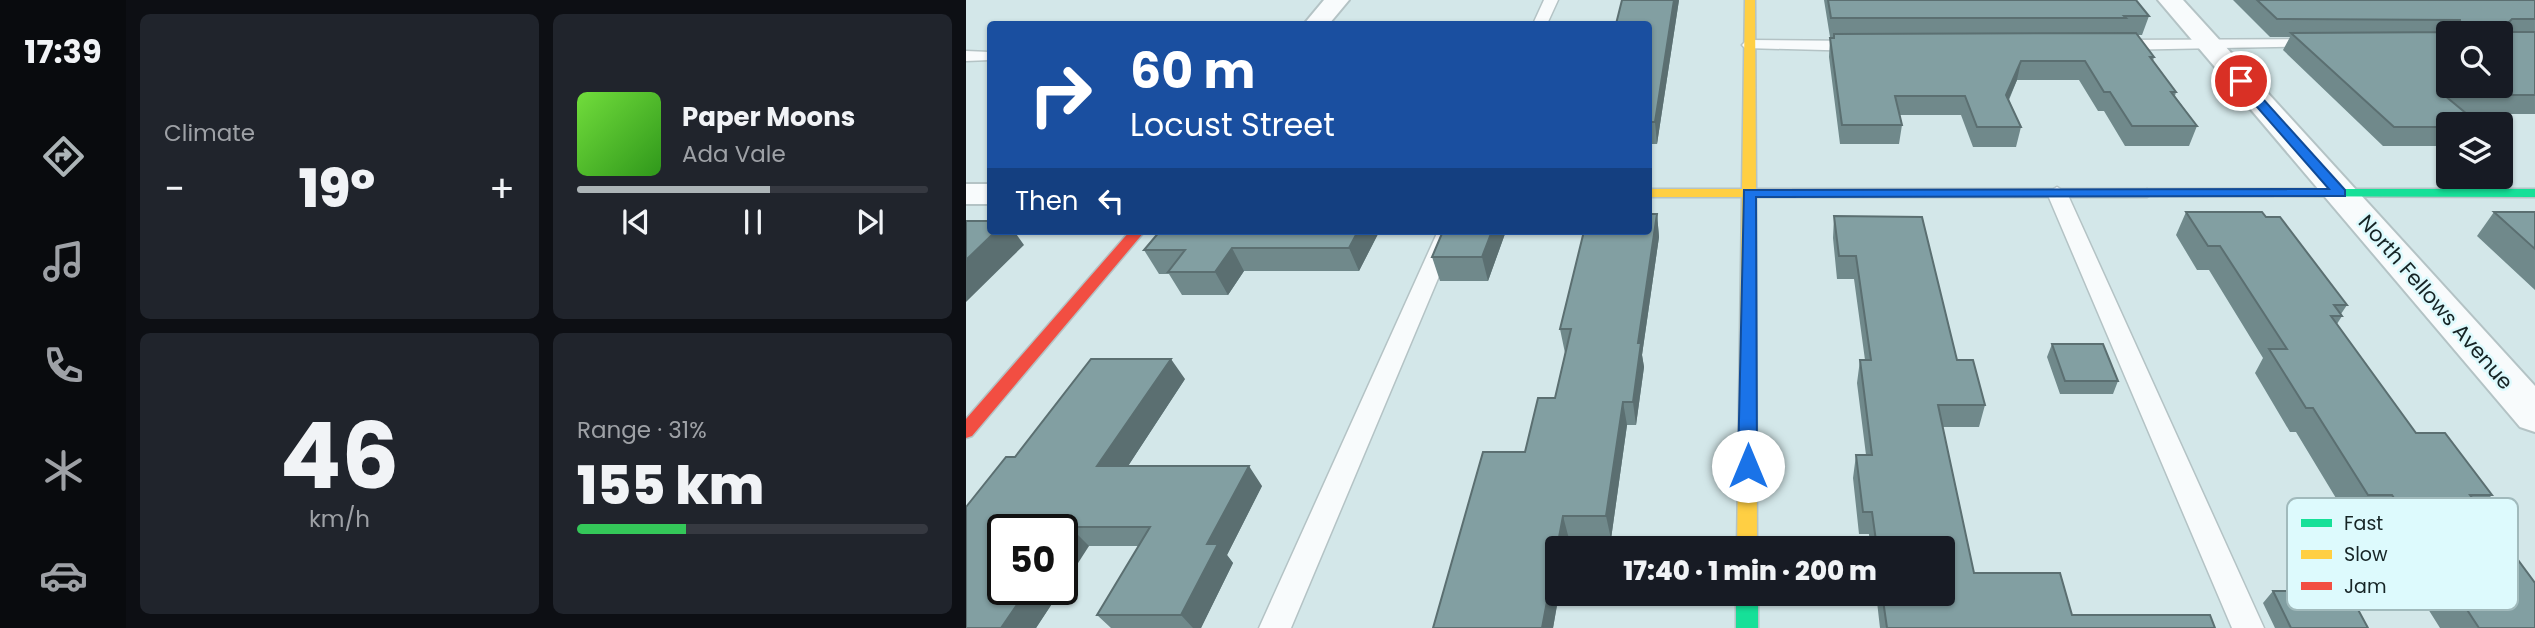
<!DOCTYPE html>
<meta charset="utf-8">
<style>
body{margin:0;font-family:Poppins,sans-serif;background:#20242c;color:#f1f3f6;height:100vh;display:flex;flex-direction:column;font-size:26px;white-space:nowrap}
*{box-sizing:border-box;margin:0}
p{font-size:23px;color:#9ea1a6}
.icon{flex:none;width:38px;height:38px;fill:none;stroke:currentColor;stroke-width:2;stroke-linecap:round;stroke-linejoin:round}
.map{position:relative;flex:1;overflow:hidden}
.panel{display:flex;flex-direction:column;gap:14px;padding:14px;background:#0d0f14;width:840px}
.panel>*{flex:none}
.guide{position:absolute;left:21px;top:21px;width:665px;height:214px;border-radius:7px;box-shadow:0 2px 5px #0004;background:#1a4fa0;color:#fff;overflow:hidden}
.fabs{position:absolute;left:1470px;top:21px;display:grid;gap:14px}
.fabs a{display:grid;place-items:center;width:77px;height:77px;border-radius:7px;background:#171b24;box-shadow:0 2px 5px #0004;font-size:35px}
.speed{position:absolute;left:21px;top:514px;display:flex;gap:14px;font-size:35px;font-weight:700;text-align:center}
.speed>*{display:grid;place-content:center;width:91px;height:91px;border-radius:50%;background:#171b24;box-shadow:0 2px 5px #0004;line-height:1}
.speed .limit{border:4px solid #111;border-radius:10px;background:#fff;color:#111}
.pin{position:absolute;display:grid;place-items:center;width:60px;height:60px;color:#fff;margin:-30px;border:4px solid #fff;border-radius:50%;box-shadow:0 2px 7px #0007}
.me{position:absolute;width:77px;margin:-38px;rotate:0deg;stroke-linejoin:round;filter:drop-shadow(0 0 5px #0008)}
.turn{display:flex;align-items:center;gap:24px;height:147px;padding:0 28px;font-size:32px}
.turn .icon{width:91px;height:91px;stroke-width:2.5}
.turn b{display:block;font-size:49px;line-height:60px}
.then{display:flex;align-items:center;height:66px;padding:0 28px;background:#0003;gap:14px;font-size:26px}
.big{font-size:52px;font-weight:800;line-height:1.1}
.panel .card{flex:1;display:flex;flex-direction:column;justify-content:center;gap:10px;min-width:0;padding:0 24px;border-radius:10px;background:#20242c}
.panel .dial{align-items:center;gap:0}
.dial b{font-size:91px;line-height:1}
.song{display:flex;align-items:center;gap:21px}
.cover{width:84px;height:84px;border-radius:10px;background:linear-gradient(135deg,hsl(100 70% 55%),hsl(110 70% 35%))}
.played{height:7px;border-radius:4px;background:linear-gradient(90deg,#acb4b7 55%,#363941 55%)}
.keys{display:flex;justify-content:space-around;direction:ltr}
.heat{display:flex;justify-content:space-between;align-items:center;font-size:38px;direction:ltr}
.charge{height:10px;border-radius:5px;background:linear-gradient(90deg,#34c759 31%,#363941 0)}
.panel .tiles{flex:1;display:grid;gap:14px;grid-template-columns:repeat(2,1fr)}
.trip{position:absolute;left:579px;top:536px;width:410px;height:70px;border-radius:7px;background:#171b24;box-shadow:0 2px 5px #0004;font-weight:800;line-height:70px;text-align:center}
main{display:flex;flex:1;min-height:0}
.menu{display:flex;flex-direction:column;width:126px;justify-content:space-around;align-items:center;background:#090b0e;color:#9ea1a6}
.menu .icon{width:49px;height:49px}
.menu .current{color:#acb4b7}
.menu b{font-size:32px;color:#f1f3f6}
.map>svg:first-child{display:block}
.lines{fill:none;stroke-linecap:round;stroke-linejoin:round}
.lane-casing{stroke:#b4c3c5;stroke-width:3}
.street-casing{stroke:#b4c3c5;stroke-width:4}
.fast-casing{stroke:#b4c3c5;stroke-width:3}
.slow-casing{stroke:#b4c3c5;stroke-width:3}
.jam-casing{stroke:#b4c3c5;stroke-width:3}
.lane{fill:#f8fbfc;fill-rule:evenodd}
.street{fill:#f8fbfc;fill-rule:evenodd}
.fast{fill:#16e098;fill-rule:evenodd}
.slow{fill:#ffcf43;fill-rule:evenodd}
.jam{fill:#f24e42;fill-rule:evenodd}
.wall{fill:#70898b}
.shaded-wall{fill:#5b6f71}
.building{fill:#829fa2;stroke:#5b6f71;stroke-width:2;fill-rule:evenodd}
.route{fill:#1a73e8;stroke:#114b97;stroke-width:2}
.labels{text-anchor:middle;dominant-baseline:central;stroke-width:5;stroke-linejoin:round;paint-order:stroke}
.street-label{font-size:21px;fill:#162425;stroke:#ddfafd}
.key{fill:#ddfafd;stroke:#a1babc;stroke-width:2}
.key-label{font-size:19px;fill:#162425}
</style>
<main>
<nav class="menu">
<b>17:39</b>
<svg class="icon current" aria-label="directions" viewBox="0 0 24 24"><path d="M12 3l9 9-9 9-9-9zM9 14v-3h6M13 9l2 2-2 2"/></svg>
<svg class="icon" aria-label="music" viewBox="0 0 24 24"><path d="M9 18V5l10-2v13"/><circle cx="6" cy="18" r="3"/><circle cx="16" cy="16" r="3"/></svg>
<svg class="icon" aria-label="phone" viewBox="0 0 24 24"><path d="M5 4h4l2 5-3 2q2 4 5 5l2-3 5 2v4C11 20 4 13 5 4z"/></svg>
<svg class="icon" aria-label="climate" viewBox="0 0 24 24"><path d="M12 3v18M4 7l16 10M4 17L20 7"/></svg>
<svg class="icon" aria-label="car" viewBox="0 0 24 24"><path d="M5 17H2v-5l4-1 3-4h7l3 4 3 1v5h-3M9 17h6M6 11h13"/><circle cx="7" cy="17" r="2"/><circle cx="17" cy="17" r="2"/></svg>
</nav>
<section class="panel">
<div class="tiles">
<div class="card"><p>Climate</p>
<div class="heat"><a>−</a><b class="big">19°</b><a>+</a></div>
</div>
<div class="card">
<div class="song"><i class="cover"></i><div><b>Paper Moons</b><p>Ada Vale</p></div></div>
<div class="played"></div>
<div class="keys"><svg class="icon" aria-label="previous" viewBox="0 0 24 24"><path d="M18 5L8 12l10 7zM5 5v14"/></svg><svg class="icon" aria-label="pause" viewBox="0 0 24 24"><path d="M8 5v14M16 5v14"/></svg><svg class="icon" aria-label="next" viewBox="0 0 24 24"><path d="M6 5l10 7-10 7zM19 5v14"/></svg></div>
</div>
<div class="card dial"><b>46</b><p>km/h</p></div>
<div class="card"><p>Range · 31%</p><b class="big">155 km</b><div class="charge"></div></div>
</div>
</section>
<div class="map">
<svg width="1569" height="628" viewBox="0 0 1569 628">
<rect width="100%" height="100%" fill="#d3e7e9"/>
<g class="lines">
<g class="lane-casing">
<path id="lane" d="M578 0H592L581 24H567Z
M1350 39 1355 40 1357 43 1355 46 1149 50 1141 45 1149 40Z
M784 40 895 41 903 46 895 51 779 48 776 45 779 42Z
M0 51 24 52V60L0 61Z
M1091 187 1101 193 1298 628H1266L1081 193Z
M472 231H492L325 628H293Z"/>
</g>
<g class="street-casing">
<path id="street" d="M358 0H383L363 24H338Z
M1192 0H1217L1569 386V432L1554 427Z
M0 184H24V204H0Z"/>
</g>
<g class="fast-casing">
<path id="fast" d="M1181 189H1569V197L1176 196 1174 193Z
M770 593H792V628H770Z"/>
</g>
<g class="slow-casing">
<path id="slow" d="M779 0H789L790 189H1181L1188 193 1181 197H790L791 548H771L776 197H682V189H776Z"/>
</g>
<g class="jam-casing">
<path id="jam" d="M164 231H179L6 436 0 438V419Z"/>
</g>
<use href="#lane" class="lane"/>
<use href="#street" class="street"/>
<use href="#fast" class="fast"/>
<use href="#slow" class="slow"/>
<use href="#jam" class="jam"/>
</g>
<path class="wall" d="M713 0 691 144H682V24Z
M858 0H1170L1183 16 1176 35H1172L1188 57 1187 61 1210 92 1209 96 1231 126 1223 146H1159L1138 111H1132L1113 80H1051L1043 100 1055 127 1050 147H1007L995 115H934L936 125 933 144H874L863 57 864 38 868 37H864Z
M1267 0H1569V114H1501L1482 124V146H1417L1317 50 1324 37H1304Z
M1220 212 1300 217 1381 305 1375 314 1376 316 1371 324 1450 433 1526 495 1513 508 1569 628H1474L1405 518H1382L1330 432H1324L1289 373 1297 358 1243 270H1231L1210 235Z
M1528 212H1569V290L1511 236Z
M691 214 693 237 676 355 678 367 670 425H661L645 539H603L587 628H467L559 452 589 398 599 353 594 329Z
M868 216 991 360 1019 405 1013 427H977L1008 573 1106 615 1249 628H914L910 593H976V548H904L903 534H893L887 478 890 455H900L891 383 894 360H899L888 279H871L867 238Z
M540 231 522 281H474L466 257Z
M412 234 393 271H278L262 295H216L203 274H193L178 250Z
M1086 344 1152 381 1147 394H1094L1081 357Z
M219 379 162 466 296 486 261 555 267 563 235 628H145L131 615 173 546H123L37 590H95L70 628H0L49 457Z
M1307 591 1402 628H1309L1297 603Z"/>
<path class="shaded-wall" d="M708 0H713L691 144 689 122Z
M1055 61 1051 80 1036 114 1040 95Z
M691 214 693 237 676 355 678 367 670 425 667 402 672 343Z
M30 231H48L58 245 0 302V260Z
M392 231H411L412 234 393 271 383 248Z
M526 231H540L522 281 516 257Z
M266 248 278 271 262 295 249 272Z
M205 359 219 379 149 486 131 466Z
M657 402 661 425 645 539 640 516Z
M283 466 296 486 261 555 267 563 235 628H227L215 615 241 544Z
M597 516 603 539 601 548H592V593H593L587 628H576Z
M104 527 123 546 96 588V538Z
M61 590H95L70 628H35Z"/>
<path class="building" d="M656 0H708L689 122H682V24H650Z
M862 0H1170L1183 16H1158L1160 18H865Z
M1291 0H1569V19H1546L1543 22 1546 32H1569V95H1478L1513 124H1482V127H1428L1325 33 1492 32 1495 29 1494 20 1311 19ZM1482 33H1535V86H1482Z
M1170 33 1188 57H1184L1210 92H1205L1231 126H1166L1144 92H1138L1119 61H1055L1040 95 1055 127H1011L999 96H929L936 125H876L864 38H868V34Z
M1220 212H1296L1300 217H1314L1381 305H1368L1376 316H1365L1450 433H1479L1526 495H1504L1569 583V628H1513L1426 495H1402L1347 408H1340L1303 349H1321L1254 246H1242Z
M1528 212H1569V249Z
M682 214H691L672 343H675L667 402H657L640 516H597L576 628H467L517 452H559L572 398H589L605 329H594L618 231H682Z
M868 216 956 217 991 360H1007L1019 405H972L1008 573H1094L1106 615H1244L1249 628H921L916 593H976V548H911L906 512H897L890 455H906L894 360H905L890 256H873Z
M0 221H24V231H30L0 260Z
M194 231H392L383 248H266L249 272H202L219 250H178Z
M477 231H526L516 257H466Z
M1086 344H1137L1152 381H1099Z
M125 359H205L131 466H283L241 544H252L215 615H131L184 527H104L96 538V530H37V590H61L35 628H0V507L40 457H49Z
M1307 591H1382L1402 628H1325Z"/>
<path class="route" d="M1271 79H1279L1379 190V196L790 197 791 466 788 471 782 474 775 471 772 466 778 190 1363 189 1271 84Z"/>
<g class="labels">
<g class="street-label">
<text transform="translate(1470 302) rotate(49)">North Fellows Avenue</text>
</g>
</g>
<rect x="1321" y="498" width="231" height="112" rx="10" class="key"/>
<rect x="1335" y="519" width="31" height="8" fill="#16e098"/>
<rect x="1335" y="550" width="31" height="9" fill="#ffcf43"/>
<rect x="1335" y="582" width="31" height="8" fill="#f24e42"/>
<g class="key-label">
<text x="1378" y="530">Fast</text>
<text x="1378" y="561">Slow</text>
<text x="1378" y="593">Jam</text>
</g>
</svg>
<div class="fabs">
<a><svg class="icon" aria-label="search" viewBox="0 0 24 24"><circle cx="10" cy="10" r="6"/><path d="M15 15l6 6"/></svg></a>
<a><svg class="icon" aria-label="layers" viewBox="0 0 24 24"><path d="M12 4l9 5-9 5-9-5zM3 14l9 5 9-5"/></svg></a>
</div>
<div class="speed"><div class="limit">50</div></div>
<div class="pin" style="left:1275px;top:81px;background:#d93025"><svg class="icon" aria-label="arrive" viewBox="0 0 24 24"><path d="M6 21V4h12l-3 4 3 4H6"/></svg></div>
<svg class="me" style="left:782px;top:466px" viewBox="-20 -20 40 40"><circle r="19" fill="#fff"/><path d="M0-13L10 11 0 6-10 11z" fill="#1a73e8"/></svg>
<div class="trip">17:40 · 1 min · 200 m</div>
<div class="guide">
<div class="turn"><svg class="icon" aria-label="right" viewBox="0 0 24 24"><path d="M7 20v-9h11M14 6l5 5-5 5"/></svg><div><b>60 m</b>Locust Street</div></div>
<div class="then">Then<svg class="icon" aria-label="left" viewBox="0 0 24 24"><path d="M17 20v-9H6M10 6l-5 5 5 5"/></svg></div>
</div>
</div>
</main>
